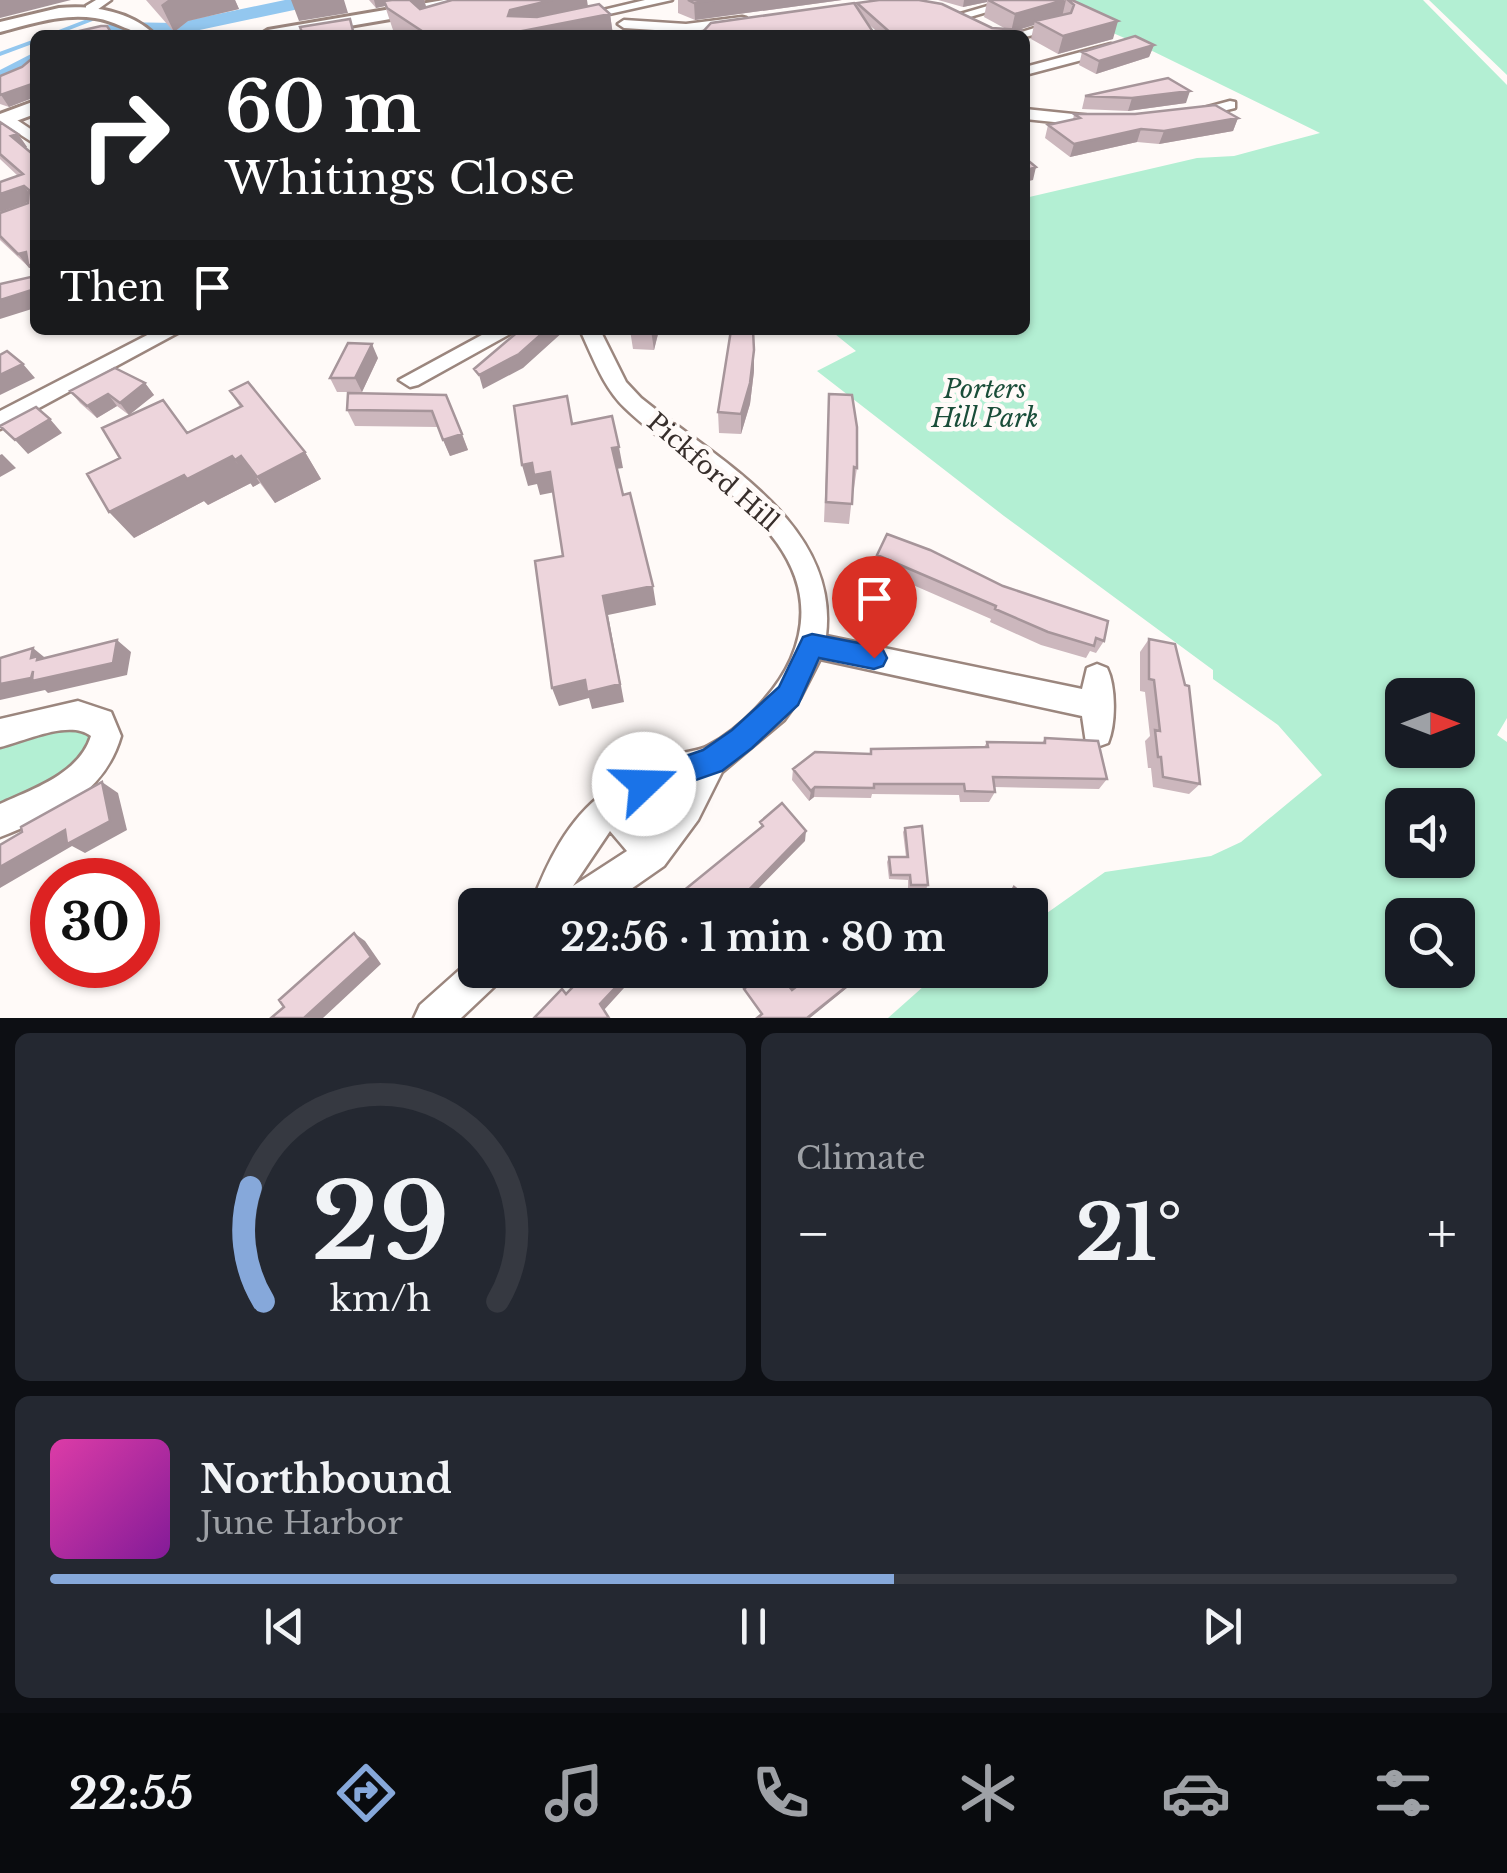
<!DOCTYPE html>
<meta charset="utf-8">
<style>
body{margin:0;font-family:"Libre Baskerville",serif;background:#242831;color:#f1f3f6;height:100vh;display:flex;flex-direction:column;font-size:38px;white-space:nowrap}
*{box-sizing:border-box;margin:0}
p{font-size:32px;color:#9ea1a6}
.icon{flex:none;width:55px;height:55px;fill:none;stroke:currentColor;stroke-width:2;stroke-linecap:round;stroke-linejoin:round}
.map{position:relative;height:1018px;overflow:hidden}
.side{display:flex;flex-direction:column;gap:15px;padding:15px;background:#0d0f14;flex:1}
.side>*{flex:none}
.hud{position:absolute;left:30px;top:30px;width:1000px;height:305px;border-radius:15px;box-shadow:0 2px 8px #0004;background:#202124;color:#fff;overflow:hidden}
.needle{width:65px;rotate:90deg}
.buttons{position:absolute;left:1385px;top:678px;display:grid;gap:20px}
.buttons a{display:grid;place-items:center;width:90px;height:90px;border-radius:15px;background:#171b24;box-shadow:0 2px 8px #0004;font-size:50px}
.speed{position:absolute;left:30px;top:858px;display:flex;gap:20px;font-size:50px;font-weight:700;text-align:center}
.speed>*{display:grid;place-content:center;width:130px;height:130px;border-radius:50%;background:#171b24;box-shadow:0 2px 8px #0004;line-height:1}
.speed .limit{border:15px solid #d22;background:#fff;color:#111}
.pin{position:absolute;display:grid;place-items:center;width:85px;height:85px;color:#fff;margin:-102px -42px;border-radius:50% 50% 50% 0;rotate:-45deg;box-shadow:0 0 10px #0007}
.pin .icon{rotate:45deg}
.me{position:absolute;width:110px;margin:-55px;rotate:69deg;stroke-linejoin:round;filter:drop-shadow(0 0 8px #0008)}
.turn{display:flex;align-items:center;gap:35px;height:210px;padding:0 30px;font-size:45px}
.turn .icon{width:130px;height:130px;stroke-width:2.5}
.turn b{display:block;font-size:70px;line-height:85px}
.then{display:flex;align-items:center;height:95px;padding:0 30px;background:#0003;gap:20px;font-size:38px}
.big{font-size:75px;font-weight:700;line-height:1.1}
.side .tile{flex:1;display:flex;flex-direction:column;justify-content:center;gap:15px;min-width:0;padding:0 35px;border-radius:15px;background:#242831}
.side .dial{align-items:center;gap:0}
.dial svg{height:260px;overflow:visible;fill:none;stroke:#363941;stroke-width:7;stroke-linecap:round;text-anchor:middle}
.dial text{fill:#f1f3f6;stroke:none}
.song{display:flex;align-items:center;gap:30px}
.cover{width:120px;height:120px;border-radius:15px;background:linear-gradient(135deg,hsl(320 70% 55%),hsl(290 70% 35%))}
.played{height:10px;border-radius:5px;background:linear-gradient(90deg,#86a8da 60%,#363941 60%)}
.keys{display:flex;justify-content:space-around;direction:ltr}
.heat{display:flex;justify-content:space-between;align-items:center;font-size:55px;direction:ltr}
.side .tiles{flex:1;display:grid;gap:15px;grid-template-columns:1fr 1fr}
.tile:last-child{grid-column:span 2}
.trip{position:absolute;left:458px;top:888px;width:590px;height:100px;border-radius:15px;background:#171b24;box-shadow:0 2px 8px #0004;font-weight:700;line-height:100px;text-align:center}
.tab-bar{display:flex;height:160px;justify-content:space-around;align-items:center;background:#090b0e;color:#9ea1a6}
.tab-bar .icon{width:70px;height:70px}
.tab-bar .active{color:#86a8da}
.tab-bar b{font-size:45px;color:#f1f3f6}
.map>svg:first-child{display:block}
.green{fill:#b3efd3;fill-rule:evenodd}
.lines{fill:none;stroke-linecap:round;stroke-linejoin:round}
.stream{stroke:#93c7ef;stroke-width:4}
.river{fill:#93c7ef;fill-rule:evenodd}
.minor-casing{stroke:#9b867e;stroke-width:5}
.major-casing{stroke:#9b867e;stroke-width:6}
.minor{fill:#fff;fill-rule:evenodd}
.major{fill:#fff;fill-rule:evenodd}
.wall{fill:#ccb7bd}
.shaded-wall{fill:#a6959a}
.building{fill:#edd5dc;stroke:#a6959a;stroke-width:2.5}
.route{fill:#1a73e8;stroke:#114b97;stroke-width:2.5}
.labels{text-anchor:middle;dominant-baseline:central;stroke-width:9;stroke-linejoin:round;paint-order:stroke}
.park-label{font-size:25px;font-style:italic;fill:#1a4d39;stroke:#fffaf8}
.street-label{font-size:25px;fill:#372e2b;stroke:#fffaf8}
</style>
<div class="map">
<svg width="1507" height="1018" viewBox="0 0 1507 1018">
<rect width="100%" height="100%" fill="#fffaf8"/>
<path class="green" d="M1037 0H1423L1507 85V718L1497 735 1507 742V1018H888L942 970H1030V925L1105 872 1211 856 1241 842 1322 775 1278 725 1213 679V670L1004 516 817 371 856 351 830 330H1025V198L1197 158 1234 156 1320 133 1136 43ZM1402 695H1458V750H1402ZM1402 805H1458V860H1402ZM1402 915H1458V970H1402Z
M1429 0H1507V75Z
M78 725 94 737 86 762 0 811V743Z"/>
<g class="lines">
<path class="stream" d="M51 35 95 18
M0 54 35 41"/>
<path class="river" d="M285 0H323L313 6 176 35H80L83 31 120 22 175 23Z
M35 52V68L0 86V70Z"/>
<g class="minor-casing">
<path id="minor" d="M96 0H111L94 12H86V6Z
M645 0H672L609 14 603 10Z
M1008 0 1021 2 963 19 957 15Z
M742 17 746 18V24L686 32 624 28 618 24 624 20 686 24Z
M1060 20 1066 24 1065 27 1025 37 1012 35Z
M1111 44 1118 48 1116 51 1025 75V67Z
M1230 101 1235 102V108L1186 120 1178 115Z
M1025 109 1102 117 1110 122 1102 127 1025 119Z
M1 116H11L35 132V144L1 122Z
M157 330H183L0 429V411Z
M491 330H517L418 385 410 387 399 380Z
M580 330H600L626 382 641 398C716 459 840 523 826 636L1082 689 1087 668 1097 664 1107 668C1116 686 1116 724 1108 743L1097 747 1086 743 1082 716 820 659 800 698 784 720 722 772 698 820 664 866 608 905H531C547 863 567 820 605 792 627 776 653 762 679 754 688 751 699 751 708 746 740 729 776 693 791 659 842 542 693 474 625 408 603 387 593 357 580 330ZM683 783 651 827 635 810ZM610 831 627 851 573 886Z
M78 701 111 712 121 736C104 795 53 816 0 837V804C33 789 79 774 91 736 70 719 25 741 0 747V719Z
M475 956V970H503L498 983 461 1018H414L420 1005Z"/>
</g>
<g class="major-casing">
<path id="major" d="M444 0H480L472 5 297 35H260L268 30Z
M59 8C93 5 130 11 155 35 132 35 118 21 95 18 62 13 31 24 0 32V22Z
M35 101V114L0 127V114Z"/>
</g>
<use href="#minor" class="minor"/>
<use href="#major" class="major"/>
</g>
<path class="wall" d="M146 0H235L239 9 188 21 174 32Z
M369 0H424L426 7 588 6 610 14 613 35H401L393 30 385 6 376 8Z
M678 0H842L695 20 678 13Z
M938 0H1072L1113 39 1058 54 1031 39 1034 25 1018 30H1023L1022 35H881L867 23 857 6V3L992 28 1006 29 984 17 987 2 963 7Z
M1154 45 1149 57 1096 74 1079 65 1082 52Z
M35 56V97L9 107 0 104V76L22 67Z
M1168 78 1186 103 1128 111 1082 109 1085 96Z
M1074 114H1135L1238 118 1233 131 1159 144 1137 142 1070 157 1045 138 1048 125 1073 120Z
M0 122 18 134 27 147 25 148 35 156V273L0 240V213L18 176 0 159Z
M630 330H659L654 350 633 349Z
M378 358 362 392H337L330 378Z
M754 371 750 404 741 434 719 433 718 412Z
M145 383 154 395 129 415 117 406 97 418 80 403 70 391Z
M230 391 305 452 321 479 275 503 260 483 253 487 251 483 208 505 204 501 134 538 120 458 187 433 240 407Z
M829 394 857 468 854 488H853L849 524 824 522Z
M446 395 468 450 450 456 438 427 355 426 347 410Z
M877 555 1104 641 1096 653 1090 651 1086 658 1041 645 990 622 991 619 874 568Z
M1149 639 1200 784 1189 794 1153 787 1151 768H1148L1145 741 1150 736 1145 692 1140 691V652Z
M1045 738 1107 779 1099 789 994 787 995 792 989 802H960L959 795 872 794 871 798 814 797 809 801 792 780 793 769 870 754 871 749 984 747 987 742 1042 743Z
M905 828 928 885 926 889H908V880L889 879 887 862 889 857H906L903 832Z"/>
<path class="shaded-wall" d="M0 0H71L0 18Z
M168 0H235L239 9 188 21 174 32 161 5Z
M291 0H344L348 13 299 21Z
M374 0H424L429 16 385 6 376 8Z
M552 0H587L589 13 610 14 613 35H502L510 10Z
M714 0H842L695 20 694 3Z
M964 0H987V2L963 7Z
M1066 0 1062 17 1035 21 1034 25 1011 32 1015 14Z
M1118 21 1113 39 1058 54 1063 36Z
M1023 30 1022 35H1008L1009 34Z
M1154 45 1149 57 1096 74 1099 61Z
M35 83V97L9 107 1 95Z
M1190 91 1186 103 1128 111 1132 98Z
M1238 118 1233 131 1159 144 1164 131Z
M1141 129 1137 142 1070 157 1074 144Z
M18 134 27 147 20 150 11 136Z
M1036 167 1033 180 1025 182V171Z
M24 186 34 200 0 212V194Z
M26 252 31 268H29L18 254Z
M35 289V308L0 319V300Z
M546 330 564 331 523 368 483 389 479 375Z
M651 330H659L654 350Z
M372 344 378 358 362 392 355 378Z
M754 350V371L750 404 741 434V414Z
M23 364 35 378 0 395V375Z
M145 383 154 395 129 415 120 403Z
M108 394 117 406 97 418 87 406Z
M50 419 62 433 28 454 15 440Z
M462 434 468 450 450 456 443 440Z
M619 447 623 468 616 469 612 448Z
M305 452 321 479 275 503 257 477Z
M2 454 16 468 0 477V455Z
M232 456 251 483 208 505 204 501 134 538 109 512 184 475Z
M241 456 260 483 253 487 235 460Z
M532 463 550 472 555 492 540 495 537 484 528 486 522 465Z
M653 586 656 605 608 615 624 702 592 709 589 698 559 706 552 688 603 596Z
M117 640 131 652 127 675 48 693 45 690 0 700V684Z
M33 648 49 661 48 668 31 658Z
M102 782 118 793 127 830 85 853 72 846 0 888V867Z
M815 787 814 797 809 801 811 791Z
M806 831 805 841 742 905 739 900Z
M354 933 365 941 381 964 323 1018H304Z
M867 970H869L810 1018H807Z
M631 971 634 977 604 1010 600 1004Z"/>
<path class="building" d="M392 0H410L420 9 452 0H552L510 10 508 16 537 17 599 4 610 14 502 35H428L387 8 384 1Z
M688 0H714L694 3Z
M879 0H919L942 4 992 28 1023 30 1008 35H893L857 3Z
M988 0H1064L1015 14Z
M1068 0H1072L1118 21 1063 36 1035 21 1071 13 1074 5Z
M854 3 875 35H700L711 23Z
M350 19 354 35H303L300 27Z
M101 26H107L113 35H62Z
M1135 36 1154 45 1099 61 1082 52Z
M35 56V83L0 95V76L22 67Z
M1168 78 1190 91 1132 98 1085 96Z
M1215 105 1238 118 1164 131 1141 129 1074 144 1048 125 1080 118 1074 114H1135Z
M0 122 18 134 11 136 35 156V271L28 264 26 252 18 254 0 236V213L28 203 29 190 24 186 0 194V182L23 174 0 154Z
M1025 158 1036 167 1025 171Z
M35 276V289L0 300V284Z
M520 330H546L519 354 479 375 474 369Z
M731 330H753L754 350 750 383 741 414 718 412Z
M348 343 372 344 355 378H330Z
M7 351 23 364 0 375V355Z
M115 368 145 383 120 403 108 394 87 406 70 391Z
M248 382 305 452 257 477 241 456 235 460 232 456 187 479 184 475 109 512 87 474 120 458 102 428 163 400 187 433 242 406 230 391Z
M348 393 446 395 462 434 443 440 432 411 347 410Z
M829 394 852 395 857 427V468L854 467 852 504 826 502Z
M567 396 572 424 612 416 619 447 612 448 623 495 630 493 653 586 603 596 620 684 587 692 585 680 552 688 535 561 563 556 550 472 534 475 532 463 522 465 514 406Z
M36 407 50 419 15 440 0 426Z
M887 534 930 550 1003 586 1108 621 1104 641 1096 638 1094 646 1048 632 995 609 996 606 877 555Z
M1149 639 1175 644 1185 685 1189 686 1200 784 1163 777 1161 757H1158L1155 730 1160 731 1154 680 1149 679Z
M117 640 113 663 32 681 33 671 31 678 0 684V658L33 648 31 658 38 656 37 660Z
M1045 738 1098 741 1107 779 993 777 995 792 965 791 964 784H874V788L815 787 811 791 793 769 815 752 871 754V749L988 747 987 742 1045 743Z
M102 782 110 821 67 844 65 830 0 867V845L22 832 21 827Z
M782 803 806 831 739 900 743 905H666L763 826 760 822Z
M922 826 928 885H911L910 875H891L889 857H908L905 828Z
M1014 887 1036 904 1030 915V905L1005 904Z
M354 933 371 957 304 1018H271L284 1007 279 1000Z
M589 970 631 971 600 1004 609 1018H534L562 989 566 994Z
M764 970H777L792 990 818 970H867L807 1018H757L762 1014 744 989Z"/>
<path class="route" d="M812 634 874 646 883 650 887 658 883 666 874 669 819 658 798 705 752 748 722 771 644 798 634 794 630 784 634 774 703 750 732 730 779 687 803 637Z"/>
<g class="labels">
<g class="park-label">
<text x="985" y="389">Porters<tspan x="985" dy="29">Hill Park</tspan></text>
</g>
<g class="street-label">
<text transform="translate(713 472) rotate(41)">Pickford Hill</text>
</g>
</g>
</svg>
<div class="buttons">
<a><svg class="needle" viewBox="-14 -14 28 28"><path d="M0-13l5 13h-10z" fill="#e53935"/><path d="M0 13l5-13h-10z" fill="#9ea1a6"/></svg></a>
<a><svg class="icon" aria-label="sound" viewBox="0 0 24 24"><path d="M4 9h4l5-4v14l-5-4H4zM17 9q2 3 0 6"/></svg></a>
<a><svg class="icon" aria-label="search" viewBox="0 0 24 24"><circle cx="10" cy="10" r="6"/><path d="M15 15l6 6"/></svg></a>
</div>
<div class="speed"><div class="limit">30</div></div>
<div class="pin" style="left:874px;top:658px;background:#d93025"><svg class="icon" aria-label="arrive" viewBox="0 0 24 24"><path d="M6 21V4h12l-3 4 3 4H6"/></svg></div>
<svg class="me" style="left:644px;top:784px" viewBox="-20 -20 40 40"><circle r="19" fill="#fff"/><path d="M0-13L10 11 0 6-10 11z" fill="#1a73e8"/></svg>
<div class="trip">22:56 · 1 min · 80 m</div>
<div class="hud">
<div class="turn"><svg class="icon" aria-label="right" viewBox="0 0 24 24"><path d="M7 20v-9h11M14 6l5 5-5 5"/></svg><div><b>60 m</b>Whitings Close</div></div>
<div class="then">Then<svg class="icon" aria-label="arrive" viewBox="0 0 24 24"><path d="M6 21V4h12l-3 4 3 4H6"/></svg></div>
</div>
</div>
<section class="side">
<div class="tiles">
<div class="tile dial"><svg viewBox="0 0 100 80">
<path d="M14 69A42 42 0 1 1 86 69"/>
<path d="M14 69A42 42 0 0 1 10 34" stroke="#86a8da"/>
<text x="50" y="56" font-size="32" font-weight="700">29</text>
<text x="50" y="72" font-size="11">km/h</text>
</svg></div>
<div class="tile"><p>Climate</p>
<div class="heat"><a>−</a><b class="big">21°</b><a>+</a></div>
</div>
<div class="tile">
<div class="song"><i class="cover"></i><div><b>Northbound</b><p>June Harbor</p></div></div>
<div class="played"></div>
<div class="keys"><svg class="icon" aria-label="previous" viewBox="0 0 24 24"><path d="M18 5L8 12l10 7zM5 5v14"/></svg><svg class="icon" aria-label="pause" viewBox="0 0 24 24"><path d="M8 5v14M16 5v14"/></svg><svg class="icon" aria-label="next" viewBox="0 0 24 24"><path d="M6 5l10 7-10 7zM19 5v14"/></svg></div>
</div>
</div>
</section>
<nav class="tab-bar">
<b>22:55</b>
<svg class="icon active" aria-label="directions" viewBox="0 0 24 24"><path d="M12 3l9 9-9 9-9-9zM9 14v-3h6M13 9l2 2-2 2"/></svg>
<svg class="icon" aria-label="music" viewBox="0 0 24 24"><path d="M9 18V5l10-2v13"/><circle cx="6" cy="18" r="3"/><circle cx="16" cy="16" r="3"/></svg>
<svg class="icon" aria-label="phone" viewBox="0 0 24 24"><path d="M5 4h4l2 5-3 2q2 4 5 5l2-3 5 2v4C11 20 4 13 5 4z"/></svg>
<svg class="icon" aria-label="climate" viewBox="0 0 24 24"><path d="M12 3v18M4 7l16 10M4 17L20 7"/></svg>
<svg class="icon" aria-label="car" viewBox="0 0 24 24"><path d="M5 17H2v-5l4-1 3-4h7l3 4 3 1v5h-3M9 17h6M6 11h13"/><circle cx="7" cy="17" r="2"/><circle cx="17" cy="17" r="2"/></svg>
<svg class="icon" aria-label="filters" viewBox="0 0 24 24"><path d="M4 7h16M4 17h16"/><circle cx="9" cy="7" r="2"/><circle cx="15" cy="17" r="2"/></svg>
</nav>
